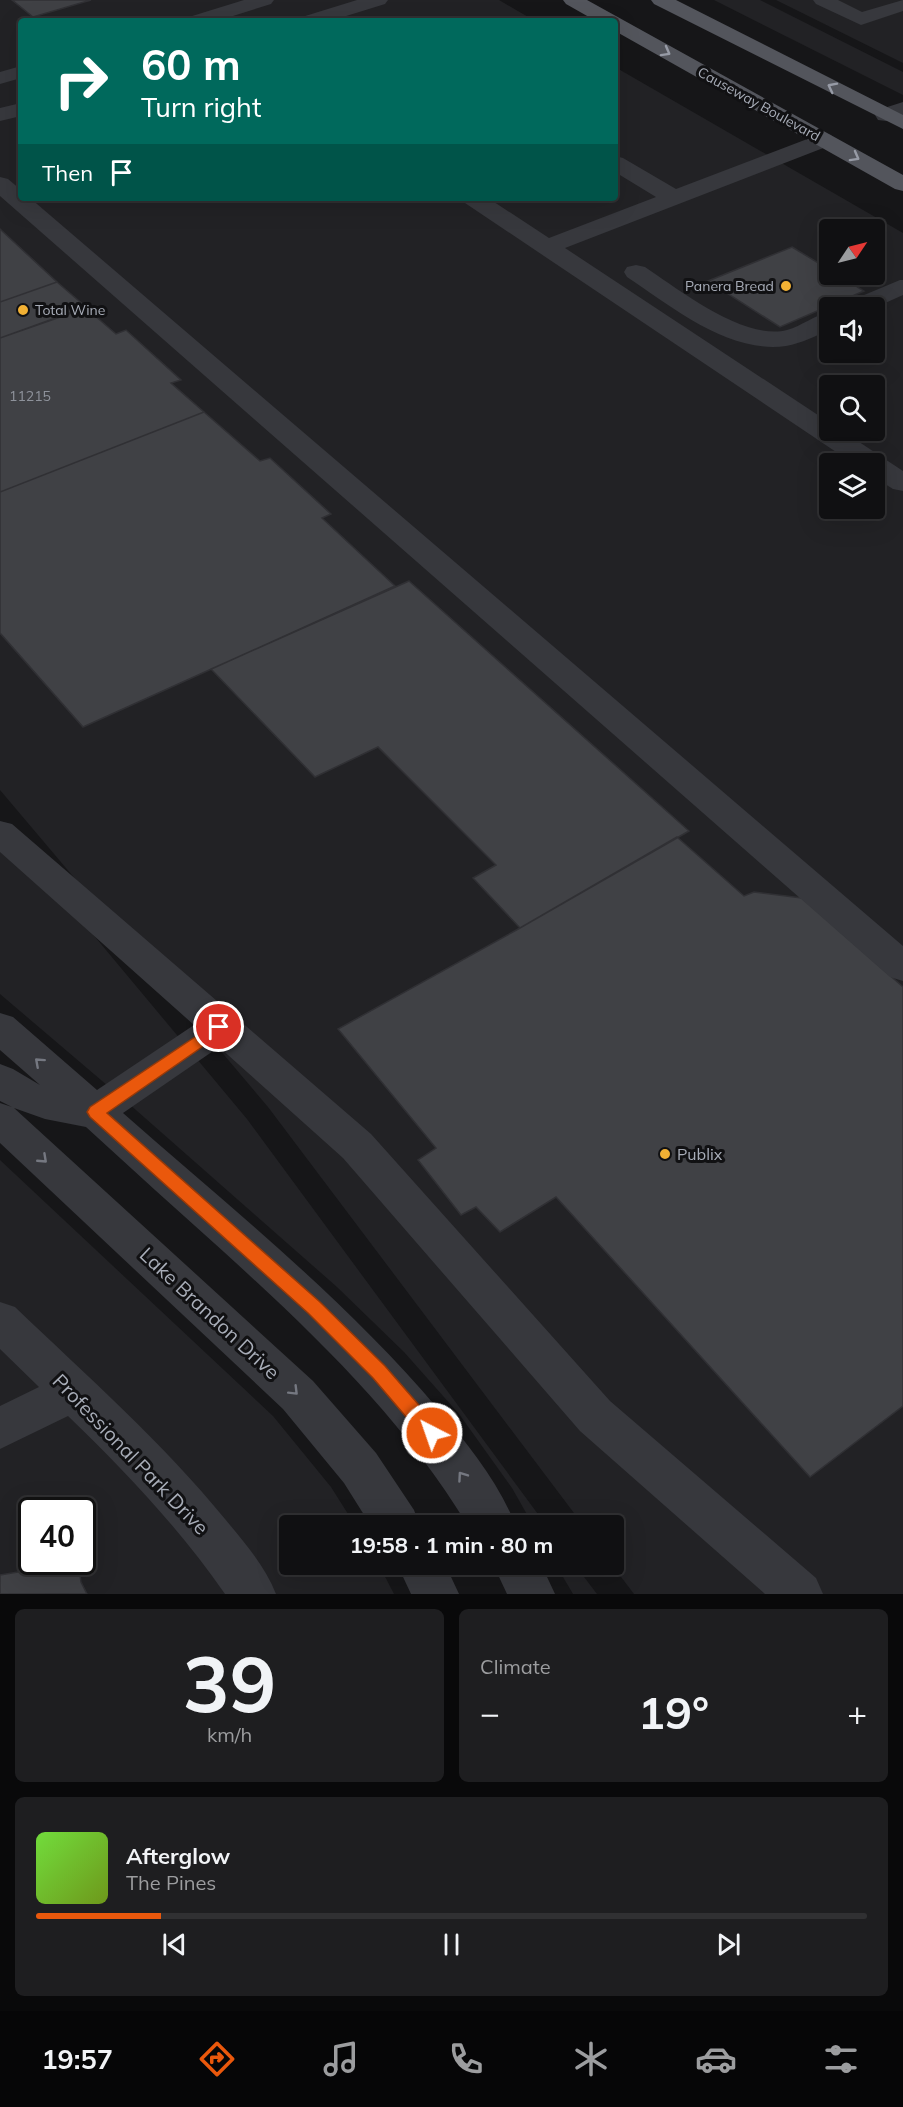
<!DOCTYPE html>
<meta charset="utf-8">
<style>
body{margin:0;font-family:Mulish,sans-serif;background:#1e1e20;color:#f1f3f6;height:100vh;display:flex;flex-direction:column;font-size:22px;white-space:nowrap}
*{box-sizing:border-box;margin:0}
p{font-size:20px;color:#9c9d9f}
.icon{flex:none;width:33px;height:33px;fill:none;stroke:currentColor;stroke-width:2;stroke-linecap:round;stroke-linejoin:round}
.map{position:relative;height:1594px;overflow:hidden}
.panel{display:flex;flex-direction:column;gap:15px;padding:15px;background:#09090a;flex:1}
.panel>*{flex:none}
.top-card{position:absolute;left:18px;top:18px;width:600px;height:183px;border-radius:6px;box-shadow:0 6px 24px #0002,0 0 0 2px #303032;background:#00695c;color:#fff;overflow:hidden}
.needle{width:39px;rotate:55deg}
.buttons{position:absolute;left:819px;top:219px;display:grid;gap:12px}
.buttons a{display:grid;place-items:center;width:66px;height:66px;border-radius:6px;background:#101012;box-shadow:0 6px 24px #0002,0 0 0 2px #303032;font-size:30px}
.speed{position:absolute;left:18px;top:1497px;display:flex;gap:12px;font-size:30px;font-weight:700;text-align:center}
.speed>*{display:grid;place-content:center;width:78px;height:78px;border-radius:50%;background:#101012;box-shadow:0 6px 24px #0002,0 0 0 2px #303032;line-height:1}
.speed .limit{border:3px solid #111;border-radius:9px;background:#fff;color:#111}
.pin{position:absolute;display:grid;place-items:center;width:51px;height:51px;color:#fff;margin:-26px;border:3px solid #fff;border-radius:50%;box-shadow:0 2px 6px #0007}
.me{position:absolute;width:66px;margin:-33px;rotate:319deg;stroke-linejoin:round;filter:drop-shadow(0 0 4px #0008)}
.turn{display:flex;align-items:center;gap:21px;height:126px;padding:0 24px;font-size:27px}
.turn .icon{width:78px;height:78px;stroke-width:2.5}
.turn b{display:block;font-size:42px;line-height:51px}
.then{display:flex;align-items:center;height:57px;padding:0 24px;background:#0003;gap:12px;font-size:22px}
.big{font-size:45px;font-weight:700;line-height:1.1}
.panel .card{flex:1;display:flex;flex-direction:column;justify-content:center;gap:9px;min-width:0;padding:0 21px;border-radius:9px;background:#1e1e20}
.panel .dial{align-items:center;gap:0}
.dial b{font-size:78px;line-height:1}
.song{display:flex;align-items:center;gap:18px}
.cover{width:72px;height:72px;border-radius:9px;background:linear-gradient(135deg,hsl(100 70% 55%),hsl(80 70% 35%))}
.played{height:6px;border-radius:3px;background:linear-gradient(90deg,#ea580c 15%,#303032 15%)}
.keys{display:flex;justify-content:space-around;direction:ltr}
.heat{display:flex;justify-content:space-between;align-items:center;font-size:33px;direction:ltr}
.panel .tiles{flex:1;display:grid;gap:15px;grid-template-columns:1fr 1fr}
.card:last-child{grid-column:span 2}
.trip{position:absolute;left:279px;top:1515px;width:345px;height:60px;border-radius:6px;background:#101012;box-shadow:0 6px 24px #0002,0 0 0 2px #303032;font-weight:700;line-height:60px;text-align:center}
.tab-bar{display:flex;height:96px;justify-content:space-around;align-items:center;background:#060607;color:#9c9d9f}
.tab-bar .icon{width:42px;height:42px}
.tab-bar .active{color:#ea580c}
.tab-bar b{font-size:27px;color:#f1f3f6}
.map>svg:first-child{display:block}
.built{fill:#222225;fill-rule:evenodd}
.building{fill:#404145;stroke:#303034;stroke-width:1.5}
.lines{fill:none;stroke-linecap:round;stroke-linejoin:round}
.minor{fill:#37383d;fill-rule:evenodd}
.major{fill:#53555c;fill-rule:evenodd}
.oneway{stroke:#979ba6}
.oneway2{stroke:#757881}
.route{fill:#ea580c;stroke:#983908;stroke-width:1.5}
.poi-dot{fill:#f2b134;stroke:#111113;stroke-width:2}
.labels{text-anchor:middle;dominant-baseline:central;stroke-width:6;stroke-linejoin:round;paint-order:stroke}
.far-street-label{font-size:14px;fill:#a8adb8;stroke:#111113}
.far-poi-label{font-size:14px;fill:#a8adb8;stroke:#111113;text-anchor:end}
.number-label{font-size:14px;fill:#8e929b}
.poi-label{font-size:16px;fill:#a8adb8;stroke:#111113;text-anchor:start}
.near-street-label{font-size:20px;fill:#a8adb8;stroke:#111113}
</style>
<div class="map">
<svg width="903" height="1594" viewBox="0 0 903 1594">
<rect width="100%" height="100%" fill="#161618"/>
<path class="built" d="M0 0H499L535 21H21V198H615V67L903 233V1594H634L612 1565 614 1526 583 1525 268 1107 0 790ZM830 230H874V274H830ZM830 308H874V352H830ZM830 386H874V430H830ZM830 464H874V508H830Z
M714 0H760L903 72V95Z
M776 0H903V63Z
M0 823 247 1119 546 1525H533L512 1488 459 1414 404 1352 337 1287 128 1103 0 994Z
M0 1160 273 1416 331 1487 355 1525 290 1526V1564L379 1565 394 1594H0ZM32 1510H82V1562H32Z
M556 1565H575L597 1594H573Z"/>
<path class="building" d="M12 0H91L33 17Z
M0 229 57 282 0 302Z
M792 247 830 270V274H837L864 291 780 327 708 281Z
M57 282 86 307 0 338V302Z
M86 308 116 334 126 330 181 380 171 383 204 412 0 492V338Z
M204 412 260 461 270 458 331 514 322 518 395 586 83 727 0 633V492Z
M409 581 689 831 520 928 473 878 496 865 378 747 315 777 211 669Z
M677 837 744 896 754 892 802 898 903 987V1406L810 1477 556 1197 500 1232 476 1207 461 1215 418 1160 436 1148 338 1029 520 928Z
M78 1562 81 1582 87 1594H0V1575Z"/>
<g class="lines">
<path class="minor" d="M244 0H274L271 4 217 21H186L189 17Z
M357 0H388L385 4 330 21H299L302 17Z
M813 0H838L862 12 903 0V11L861 25 816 4Z
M21 66V78L0 84V72Z
M903 102V116L886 121 878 120 875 115 878 110Z
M21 103V116L0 121V108Z
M823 133 831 135 834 140 831 145 565 248 830 423V430H841L903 471V491L893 489 874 477V464H854L465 203 462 198H488L549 238 656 197 615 172V156L623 158 676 189Z
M0 177 8 179 21 190V198H30L903 946V981L890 977 0 196Z
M636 265 645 267C678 289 744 341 787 330 802 326 814 315 830 312V329C816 336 802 343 786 346 729 354 672 307 627 277L624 272 627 267Z
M900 280H903V295L874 308H842L845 303Z
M0 821 12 824 371 1134 610 1401 816 1578 823 1594H765L580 1431 343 1158 219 1047 123 1113C231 1208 345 1299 438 1409 468 1444 499 1483 516 1526H468C404 1420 315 1335 224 1252 178 1211 132 1169 86 1127L45 1119 14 1108 313 1381 376 1453 414 1510 420 1526H371L344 1483 283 1409 0 1143V1103L12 1107 0 1101V1064L13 1069 40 1085 0 1050V1013L13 1017 97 1090 194 1025 0 852Z
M0 1302 15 1307C87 1376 162 1442 225 1519 244 1542 265 1566 276 1594H225C180 1529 125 1471 68 1416L0 1449V1406L39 1387 0 1349Z
M397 1564H445L459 1594H411Z
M493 1564H541L555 1594H507Z"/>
<path class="major" d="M563 0H587L903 175V191L895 189 615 31V21H596L566 4Z
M651 0H676L903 115V129L654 4Z"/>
</g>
<defs><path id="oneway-chevron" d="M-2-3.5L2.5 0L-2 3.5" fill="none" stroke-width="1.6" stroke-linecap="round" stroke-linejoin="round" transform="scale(1.5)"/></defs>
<g class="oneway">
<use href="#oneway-chevron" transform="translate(666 52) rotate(29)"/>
<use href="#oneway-chevron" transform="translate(832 87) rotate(-153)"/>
<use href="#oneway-chevron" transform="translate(855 157) rotate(29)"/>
</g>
<g class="oneway2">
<use href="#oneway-chevron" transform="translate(39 1062) rotate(-138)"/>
<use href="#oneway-chevron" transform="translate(43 1159) rotate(43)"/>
<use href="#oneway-chevron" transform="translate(294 1391) rotate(45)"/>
<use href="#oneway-chevron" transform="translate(462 1476) rotate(-125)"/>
</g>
<path class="route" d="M219 1021 225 1022 227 1027 225 1031 107 1113 320 1302 385 1366 438 1427 441 1433 438 1439 432 1441 425 1439 373 1378 308 1313 90 1117 87 1112 90 1107Z"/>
<g class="poi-dot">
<circle cx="786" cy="286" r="6"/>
<circle cx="23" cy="310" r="6"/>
<circle cx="665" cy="1154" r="6"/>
</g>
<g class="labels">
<g class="far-street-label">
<text transform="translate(759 104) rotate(29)">Causeway Boulevard</text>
</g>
<g class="far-poi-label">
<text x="774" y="286">Panera Bread</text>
<text x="35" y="310" text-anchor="start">Total Wine</text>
</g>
<g class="number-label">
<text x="30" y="396">11215</text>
</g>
<g class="poi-label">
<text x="677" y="1154">Publix</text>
</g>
<g class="near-street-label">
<text transform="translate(210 1313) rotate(43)">Lake Brandon Drive</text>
<text transform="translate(131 1454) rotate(46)">Professional Park Drive</text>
</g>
</g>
</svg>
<div class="buttons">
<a><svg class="needle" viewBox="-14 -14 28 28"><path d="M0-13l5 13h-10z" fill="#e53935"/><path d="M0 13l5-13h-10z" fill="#9c9d9f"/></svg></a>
<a><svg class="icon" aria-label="sound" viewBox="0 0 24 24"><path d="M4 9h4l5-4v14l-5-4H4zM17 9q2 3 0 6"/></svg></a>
<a><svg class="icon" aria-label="search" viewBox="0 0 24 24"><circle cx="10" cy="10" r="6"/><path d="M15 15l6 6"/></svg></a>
<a><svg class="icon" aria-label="layers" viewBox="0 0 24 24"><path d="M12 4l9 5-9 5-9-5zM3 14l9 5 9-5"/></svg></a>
</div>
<div class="speed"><div class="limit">40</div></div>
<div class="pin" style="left:219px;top:1027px;background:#d93025"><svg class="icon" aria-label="arrive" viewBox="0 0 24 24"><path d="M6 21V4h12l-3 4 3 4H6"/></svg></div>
<svg class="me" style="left:432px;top:1433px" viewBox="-20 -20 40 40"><circle r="17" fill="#ea580c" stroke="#fff" stroke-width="3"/><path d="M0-11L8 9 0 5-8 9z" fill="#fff"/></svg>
<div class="trip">19:58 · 1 min · 80 m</div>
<div class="top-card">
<div class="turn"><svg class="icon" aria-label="right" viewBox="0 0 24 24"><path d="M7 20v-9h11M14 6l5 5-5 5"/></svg><div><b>60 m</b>Turn right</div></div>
<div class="then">Then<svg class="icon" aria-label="arrive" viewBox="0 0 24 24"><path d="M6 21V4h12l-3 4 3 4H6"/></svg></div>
</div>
</div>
<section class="panel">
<div class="tiles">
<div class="card dial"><b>39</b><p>km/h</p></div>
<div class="card"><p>Climate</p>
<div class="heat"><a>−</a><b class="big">19°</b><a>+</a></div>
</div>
<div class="card">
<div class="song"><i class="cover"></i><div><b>Afterglow</b><p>The Pines</p></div></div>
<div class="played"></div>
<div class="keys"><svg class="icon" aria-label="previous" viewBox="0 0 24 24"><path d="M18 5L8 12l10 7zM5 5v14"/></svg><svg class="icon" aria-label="pause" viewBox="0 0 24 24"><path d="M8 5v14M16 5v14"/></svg><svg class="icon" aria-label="next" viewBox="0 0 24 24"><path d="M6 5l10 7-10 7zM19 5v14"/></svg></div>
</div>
</div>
</section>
<nav class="tab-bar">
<b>19:57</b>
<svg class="icon active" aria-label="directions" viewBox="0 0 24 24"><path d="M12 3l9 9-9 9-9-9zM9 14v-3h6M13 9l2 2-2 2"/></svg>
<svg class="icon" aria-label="music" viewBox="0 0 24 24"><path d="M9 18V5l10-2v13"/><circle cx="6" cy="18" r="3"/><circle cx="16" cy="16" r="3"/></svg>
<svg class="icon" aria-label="phone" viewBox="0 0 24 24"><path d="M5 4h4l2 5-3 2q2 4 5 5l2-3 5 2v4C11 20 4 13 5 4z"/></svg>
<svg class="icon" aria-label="climate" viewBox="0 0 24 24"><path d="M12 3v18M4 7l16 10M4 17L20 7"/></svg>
<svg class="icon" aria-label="car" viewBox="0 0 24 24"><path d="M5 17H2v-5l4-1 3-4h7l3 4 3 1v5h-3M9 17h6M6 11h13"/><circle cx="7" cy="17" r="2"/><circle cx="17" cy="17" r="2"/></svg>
<svg class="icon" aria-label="filters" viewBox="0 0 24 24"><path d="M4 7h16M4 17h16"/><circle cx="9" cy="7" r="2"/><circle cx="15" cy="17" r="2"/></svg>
</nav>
